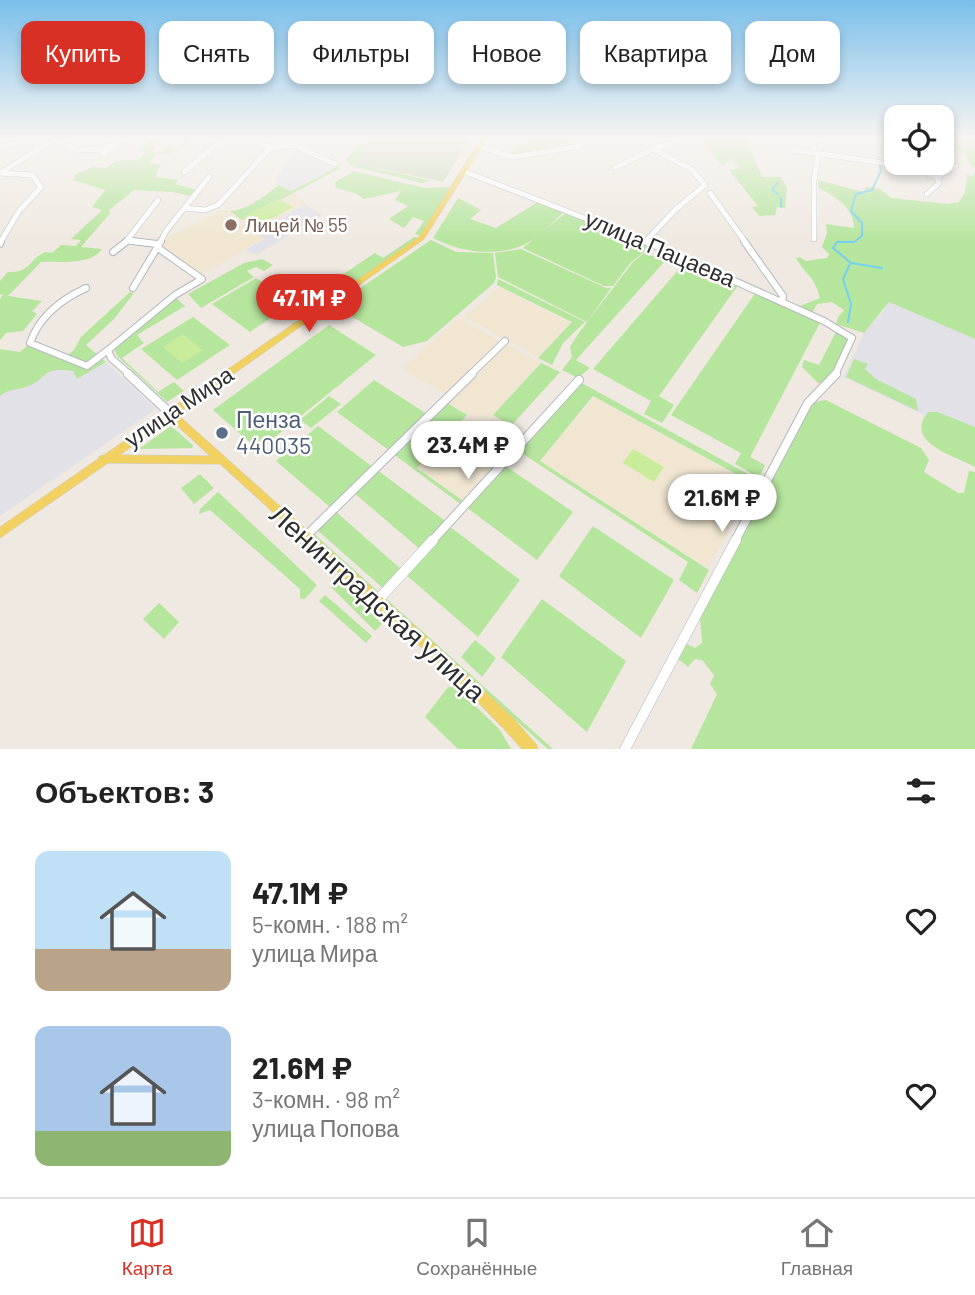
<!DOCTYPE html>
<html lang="ru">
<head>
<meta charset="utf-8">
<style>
	:root { --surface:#fff; --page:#f6f6f6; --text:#222; --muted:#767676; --line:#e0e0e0; --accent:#d93025 }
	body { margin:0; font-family:Barlow,sans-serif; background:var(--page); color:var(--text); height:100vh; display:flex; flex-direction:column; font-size:26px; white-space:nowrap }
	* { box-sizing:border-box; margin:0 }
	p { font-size:23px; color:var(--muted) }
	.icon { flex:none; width:38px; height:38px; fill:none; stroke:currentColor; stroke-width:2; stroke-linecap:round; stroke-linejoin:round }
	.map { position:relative; height:749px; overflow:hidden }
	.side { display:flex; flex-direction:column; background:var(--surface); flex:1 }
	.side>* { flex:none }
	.banner { position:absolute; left:21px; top:21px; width:934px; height:63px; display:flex; gap:14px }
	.buttons { position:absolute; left:884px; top:105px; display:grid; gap:14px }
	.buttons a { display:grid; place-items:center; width:70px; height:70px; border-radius:14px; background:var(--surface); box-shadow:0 4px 10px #0003; font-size:35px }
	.price { position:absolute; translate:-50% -60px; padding:0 16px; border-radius:24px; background:#fff; color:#222; font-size:23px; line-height:46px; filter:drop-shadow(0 2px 4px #0008) }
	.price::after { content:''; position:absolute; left:50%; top:42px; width:21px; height:16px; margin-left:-10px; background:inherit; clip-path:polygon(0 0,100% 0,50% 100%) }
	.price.active { background:var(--accent); color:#fff }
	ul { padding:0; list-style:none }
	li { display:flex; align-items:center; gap:21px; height:175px; padding:0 35px }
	li span { display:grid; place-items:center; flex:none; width:196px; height:140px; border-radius:14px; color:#555 }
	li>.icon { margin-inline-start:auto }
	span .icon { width:84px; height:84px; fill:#fffc; stroke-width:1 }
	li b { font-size:30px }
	h2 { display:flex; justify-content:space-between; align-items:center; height:84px; padding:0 35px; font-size:30px }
	.chip { padding:0 24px; border-radius:14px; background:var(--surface); box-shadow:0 4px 10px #0003; font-size:24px; line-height:63px }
	.chip.active { background:var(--accent); color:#fff }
	.menu { display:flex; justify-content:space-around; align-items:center; height:98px; border-top:2px solid var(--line); background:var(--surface); font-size:19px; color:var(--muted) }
	.menu a { display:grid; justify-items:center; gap:4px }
	.menu .active { color:var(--accent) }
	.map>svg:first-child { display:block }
	.industrial { fill:#e3e1e8 }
	.education { fill:#f0e6d1 }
	.green { fill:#b6e59e }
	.cemetery { fill:#c8d9b8 }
	.pitch { fill:#c9ec9a }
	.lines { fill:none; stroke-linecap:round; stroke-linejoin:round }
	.stream { stroke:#75cff0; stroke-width:2 }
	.minor-far3-casing { stroke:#b4b7c1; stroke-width:6 }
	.minor-far2-casing { stroke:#b4b7c1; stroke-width:8 }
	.minor-far1-casing { stroke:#b4b7c1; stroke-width:10 }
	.minor-casing { stroke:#b4b7c1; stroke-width:11 }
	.major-casing { stroke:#c9c9c9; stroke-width:1 }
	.minor-far3 { stroke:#fff; stroke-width:5 }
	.minor-far2 { stroke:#fff; stroke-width:6 }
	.minor-far1 { stroke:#fff; stroke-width:8 }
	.minor { stroke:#fff; stroke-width:10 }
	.major { fill:#f2d163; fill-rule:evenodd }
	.education-dot { fill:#8d6e63; stroke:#fff; stroke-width:2.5 }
	.service-dot { fill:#5c6f8a; stroke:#fff; stroke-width:2.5 }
	.labels { text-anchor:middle; stroke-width:5; stroke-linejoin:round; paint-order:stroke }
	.far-education-label { font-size:19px; fill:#785e54; stroke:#fff; text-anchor:start }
	.street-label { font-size:23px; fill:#2e2e2e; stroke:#fff }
	.service-label { font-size:23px; fill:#4e5e75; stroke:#fff; text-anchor:start }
	.near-street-label { font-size:28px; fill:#2e2e2e; stroke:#fff }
</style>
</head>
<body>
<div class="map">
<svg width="975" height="749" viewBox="0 0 975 749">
	<rect width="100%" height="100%" fill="#efe9e1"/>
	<path class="industrial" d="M 292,146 L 294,146 L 337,167 L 291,191 L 276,182 L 275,179 L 292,157 L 280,150 Z
		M 305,204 L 322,215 L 256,255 L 246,250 L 264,239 L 256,233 Z
		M 889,302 L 975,339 L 975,439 L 843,377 L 867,327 L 881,315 Z
		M 106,362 L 156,409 L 0,516 L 0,396 L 16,387 L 25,387 L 56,369 L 73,371 L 77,379 Z"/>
	<path class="education" d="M 279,185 L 304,199 L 305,204 L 256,233 L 265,238 L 201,275 L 160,247 L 161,241 L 174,234 L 219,211 L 243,209 L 258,202 Z
		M 499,287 L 570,323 L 538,357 L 464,317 Z
		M 459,318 L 501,342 L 446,395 L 402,368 Z
		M 506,344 L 540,363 L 492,415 L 484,419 L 473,418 L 447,401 Z
		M 594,397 L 754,485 L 708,568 L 541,461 Z
		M 494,417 L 524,436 L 465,501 L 418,468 L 466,418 L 485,421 Z"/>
	<path class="green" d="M 167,137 L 154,145 L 157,148 L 152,152 L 160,153 L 168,146 L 177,148 L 184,140 L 177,137 L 194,137 C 184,146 171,155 157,155 L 149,163 L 161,164 L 155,177 L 178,180 L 175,184 L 196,190 L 190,196 L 173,192 L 134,190 L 108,211 L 111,212 L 81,247 L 102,249 C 90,266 60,261 41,262 L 8,296 L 42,301 L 32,311 L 37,314 L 23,331 L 6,333 L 0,340 L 0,299 L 3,295 L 0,294 L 0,281 L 8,272 C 31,273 28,260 45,252 L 52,253 L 61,245 L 76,246 L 81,240 L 71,239 L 102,210 L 92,207 L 105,190 L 73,180 L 76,174 L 92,167 L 105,168 L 116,161 L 139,160 L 146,152 L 138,151 L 152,138 Z
		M 364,137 L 373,137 L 354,163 L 431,181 L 422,183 L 351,166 L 346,160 Z
		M 530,137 L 574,137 L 578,146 L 512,156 L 508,154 Z
		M 698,137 L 746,137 L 762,177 L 781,177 L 787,188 L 785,208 L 777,207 L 775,215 L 759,216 L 752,207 L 758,206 L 729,170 L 739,168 L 732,159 L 724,164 L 720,163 Z
		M 942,137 L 975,137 L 975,168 L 970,165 L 965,153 L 942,143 Z
		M 337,167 L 341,168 L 242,220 L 230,211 C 251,208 262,197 279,185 L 291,191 Z
		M 354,171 L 425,188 L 450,187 L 422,237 L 415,234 L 424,221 L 413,217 L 404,228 L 389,219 L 408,206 L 395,200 L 401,191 L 364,199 L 355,193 L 336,188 L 335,182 Z
		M 975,173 L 975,339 L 889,302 L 864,333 L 836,324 L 838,317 L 844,310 L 832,302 L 817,304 L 812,313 L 800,306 L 820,298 C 814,275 807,277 796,258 L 799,257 L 806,261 L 827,258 L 829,254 L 822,247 L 827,233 L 826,224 L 854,228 C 854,208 836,197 819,188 L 818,180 L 863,192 L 867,187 L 880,189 L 891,198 L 949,204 L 959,202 L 965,192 L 967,175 L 973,176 Z
		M 458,198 L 481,210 L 470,219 L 496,228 L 541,200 L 566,210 C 552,222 536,242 518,247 C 489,257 459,251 433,238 Z
		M 568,211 L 652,246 L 631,262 L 613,286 L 604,286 L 523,248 Z
		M 414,237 L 418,238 L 329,299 L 318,291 L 375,253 L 383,258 Z
		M 431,240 L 456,252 L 493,253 L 496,278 L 494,283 L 427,341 L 403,347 L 334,306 Z
		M 521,249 L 606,288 L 611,288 L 587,322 L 498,277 L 495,253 Z
		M 667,252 L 739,284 L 659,396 L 674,405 L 662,423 L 644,414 L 651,401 L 593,369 L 680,268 L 663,256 L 662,253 Z
		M 644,253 L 666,260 L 576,360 L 590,368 L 578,378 L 562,370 L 572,357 L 570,347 L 578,334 L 633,262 Z
		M 262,259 L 273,265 L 264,271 L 256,267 L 247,271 L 254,277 L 201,308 L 188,294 L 244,263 Z
		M 256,278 L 294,302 L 250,332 L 212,304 Z
		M 498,279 L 585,322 L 563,343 L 552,365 L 538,358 L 572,322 L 497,285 Z
		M 130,292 L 134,293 L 114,319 L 86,345 L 106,362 L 77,379 L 73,371 C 41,366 48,379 26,387 C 16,390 9,389 0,396 L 0,349 L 20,352 L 27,346 L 53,356 L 66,356 L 74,350 L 81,337 Z
		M 756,292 L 821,321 L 750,457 L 765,465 L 759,478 L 735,464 L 741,453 L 671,415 Z
		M 175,297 L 185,306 L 137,335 L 144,343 L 122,358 L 158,392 L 174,382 L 184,391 L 167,402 L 117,356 L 114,349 Z
		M 193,317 L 230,345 L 177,380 L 141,349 Z
		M 329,325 L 376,355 L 259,450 L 213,410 Z
		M 837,330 L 850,338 L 834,375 L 827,382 L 818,383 L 802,367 L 804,360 L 819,365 Z
		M 854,359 L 868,364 L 865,369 L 876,379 L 916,399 L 918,411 L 846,377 Z
		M 541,363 L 560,372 L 511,426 L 493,415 Z
		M 374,380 L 427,414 L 390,451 L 337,412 Z
		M 578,381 L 759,480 L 756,485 L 593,396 L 540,461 L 709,570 L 697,593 L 679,580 L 688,562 L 517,450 Z
		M 329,396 L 341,404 L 311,428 L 300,420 Z
		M 826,400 L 921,448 L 929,460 L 924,472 L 958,493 L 964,493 L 969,471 L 975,472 L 975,749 L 691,749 L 717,694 L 710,684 L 714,675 L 702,660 L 695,659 L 688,667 L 677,658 L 687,644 L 695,648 L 702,643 L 700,618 L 809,411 L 815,402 Z
		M 444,401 L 467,415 L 417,468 L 466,503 L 463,506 L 392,453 Z
		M 928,412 L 937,412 L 975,427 L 975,467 C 955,456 903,443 928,412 Z
		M 171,426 L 193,445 L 192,448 L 139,449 Z
		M 318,426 L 374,468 L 331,508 L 276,461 Z
		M 504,465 L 573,512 L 537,560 L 466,507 Z
		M 376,469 L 448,523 L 422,551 L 353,492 Z
		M 200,474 L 214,488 L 194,504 L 181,488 Z
		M 218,492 L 317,585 L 305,599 L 300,598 L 300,589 L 210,510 L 199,514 L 200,509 Z
		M 334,510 L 403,571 L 385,590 L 316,529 Z
		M 449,526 L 520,580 L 478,637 L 405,574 Z
		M 593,526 L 674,580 L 641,638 L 559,576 Z
		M 312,532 L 553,749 L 548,749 L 309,535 Z
		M 338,581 L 382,624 L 375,631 L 331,587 Z
		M 325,595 L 372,636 L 366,643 L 319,601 Z
		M 542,599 L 626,661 L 587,732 L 501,657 Z
		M 159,603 L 179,622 L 164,639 L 143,619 Z
		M 475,640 L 496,658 L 482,677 L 461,657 Z
		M 448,687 L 456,687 L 500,730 L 511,749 L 458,749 L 425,717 Z"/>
	<path class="cemetery" d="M 373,137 L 471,137 L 443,182 L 354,163 Z"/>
	<path class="pitch" d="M 278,199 L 293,207 L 256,227 L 242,217 Z
		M 183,334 L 203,350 L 182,363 L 163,347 Z
		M 633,449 L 664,467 L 654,482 L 623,463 Z"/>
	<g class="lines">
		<path class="stream" d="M 880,165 L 881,171 L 872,190 L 856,194 L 851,211 L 862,223 L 862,236 L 854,242 L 837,242 L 833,248 L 851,263 L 882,268
			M 777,183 L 772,190 L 778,194
			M 781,198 L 781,207
			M 848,322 L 851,304 L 843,279 L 850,264"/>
		<defs>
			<path id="minor-far3" d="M 251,137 L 270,148 L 294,145 L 335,164
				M 813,137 L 814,152 L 818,157 L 814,180 L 814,239
				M 55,139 L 76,150 L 107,149
				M 478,146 L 513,157 L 581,146 L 576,137
				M 0,147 L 31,137
				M 793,150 L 905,166 L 937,177
				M 103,154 L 123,137
				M 615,168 L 653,149 L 690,137
				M 463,171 L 649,243
				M 2,172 L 58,137
				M 184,172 L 226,137
				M 0,173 L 32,175 L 41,187 L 19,211 L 0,243
				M 937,177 L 956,166
				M 710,193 L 746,243
				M 927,194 L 939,183 L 937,177
				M 185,208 L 205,210 L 218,205 L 270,148
				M 128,241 L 149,243
				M 645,242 L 675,210 L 705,185 L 691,169 L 653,149
				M 125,243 L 158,200
				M 160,243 L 166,231 L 209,177"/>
			<path id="minor-far2" d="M 132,241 L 157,244
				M 645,241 L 824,321 L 852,338 L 835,375
				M 744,241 L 783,296 L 782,302
				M 0,244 L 1,241
				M 113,252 L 127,241
				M 86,288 C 62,299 39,317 30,343 L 87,366 L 108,350
				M 133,288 L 161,241
				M 130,375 L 111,358 L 108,350 L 175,295 L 202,279 L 158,248
				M 470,375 L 505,341"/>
			<path id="minor-far1" d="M 128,374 L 171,414
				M 306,536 L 472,374
				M 432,541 L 579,380
				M 735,541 L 808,403 L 836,374"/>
			<path id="minor" d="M 378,600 L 433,540
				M 625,749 L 736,540"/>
			<path id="major" d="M 482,137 L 488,137 L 424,239 L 177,414 L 452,660 L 513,718 L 536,744 L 538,749 L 522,749 L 503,728 L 444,668 L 220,464 L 108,463 L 0,538 L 0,527 L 98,459 L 100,456 L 104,455 L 419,237 ZM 170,419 L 210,456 L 120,455 Z"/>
		</defs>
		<use href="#minor-far3" class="minor-far3-casing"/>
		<use href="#minor-far2" class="minor-far2-casing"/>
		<use href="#minor-far1" class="minor-far1-casing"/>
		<use href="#minor" class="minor-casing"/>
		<use href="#major" class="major-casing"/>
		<use href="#minor-far3" class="minor-far3"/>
		<use href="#minor-far2" class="minor-far2"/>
		<use href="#minor-far1" class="minor-far1"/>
		<use href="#minor" class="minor"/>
		<use href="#major" class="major"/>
	</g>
	<linearGradient id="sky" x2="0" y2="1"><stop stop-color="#7abfeb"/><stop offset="0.57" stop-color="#f8f5f2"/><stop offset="1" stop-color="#f8f5f2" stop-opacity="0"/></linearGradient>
	<rect width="975" height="242" fill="url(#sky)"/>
	<circle class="education-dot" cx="231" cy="225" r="7"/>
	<circle class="service-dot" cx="222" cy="433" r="7"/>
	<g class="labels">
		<g class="far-education-label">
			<text x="245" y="232">Лицей № 55</text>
		</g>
		<g class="street-label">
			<text transform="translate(660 249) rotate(23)" y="8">улица Пацаева</text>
			<text transform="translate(179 407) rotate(-34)" y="8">улица Мира</text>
		</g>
		<g class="service-label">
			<text x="236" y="428">Пенза<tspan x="236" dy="26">440035</tspan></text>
		</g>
		<g class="near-street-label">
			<text transform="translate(378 603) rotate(42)" y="10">Ленинградская улица</text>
		</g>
	</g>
</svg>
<div class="buttons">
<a><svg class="icon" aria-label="locate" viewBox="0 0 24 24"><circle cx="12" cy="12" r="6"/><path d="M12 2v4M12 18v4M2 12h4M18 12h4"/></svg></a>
</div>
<b class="price active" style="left:309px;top:334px">47.1M ₽</b>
<b class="price" style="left:468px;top:481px">23.4M ₽</b>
<b class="price" style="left:722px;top:534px">21.6M ₽</b>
<div class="banner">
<a class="chip active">Купить</a>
<a class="chip">Снять</a>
<a class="chip">Фильтры</a>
<a class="chip">Новое</a>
<a class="chip">Квартира</a>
<a class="chip">Дом</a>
</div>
</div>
<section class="side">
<h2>Объектов: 3<svg class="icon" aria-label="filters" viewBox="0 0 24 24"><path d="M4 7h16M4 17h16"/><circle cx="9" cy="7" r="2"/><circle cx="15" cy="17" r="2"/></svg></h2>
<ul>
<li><span style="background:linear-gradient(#bfe0f5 70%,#b9a48a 0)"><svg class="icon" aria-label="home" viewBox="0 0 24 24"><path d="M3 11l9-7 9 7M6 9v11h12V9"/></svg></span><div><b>47.1M ₽</b><p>5-комн. · 188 m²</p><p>улица Мира</p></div><svg class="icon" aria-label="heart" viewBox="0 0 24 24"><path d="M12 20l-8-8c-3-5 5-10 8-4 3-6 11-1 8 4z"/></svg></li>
<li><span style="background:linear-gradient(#a9c7e8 75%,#8fb573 0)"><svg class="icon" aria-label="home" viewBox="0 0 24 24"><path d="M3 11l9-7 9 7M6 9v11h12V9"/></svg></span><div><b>21.6M ₽</b><p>3-комн. · 98 m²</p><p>улица Попова</p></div><svg class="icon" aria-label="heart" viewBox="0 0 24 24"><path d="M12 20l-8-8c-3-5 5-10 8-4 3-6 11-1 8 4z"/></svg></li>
</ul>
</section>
<nav class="menu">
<a class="active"><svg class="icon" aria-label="map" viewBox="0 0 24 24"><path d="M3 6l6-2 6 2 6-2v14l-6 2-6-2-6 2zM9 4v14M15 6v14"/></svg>Карта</a>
<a><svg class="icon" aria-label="saved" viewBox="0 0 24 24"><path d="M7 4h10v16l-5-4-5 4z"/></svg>Сохранённые</a>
<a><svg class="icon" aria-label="home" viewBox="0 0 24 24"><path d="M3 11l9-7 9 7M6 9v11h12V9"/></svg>Главная</a>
</nav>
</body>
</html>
